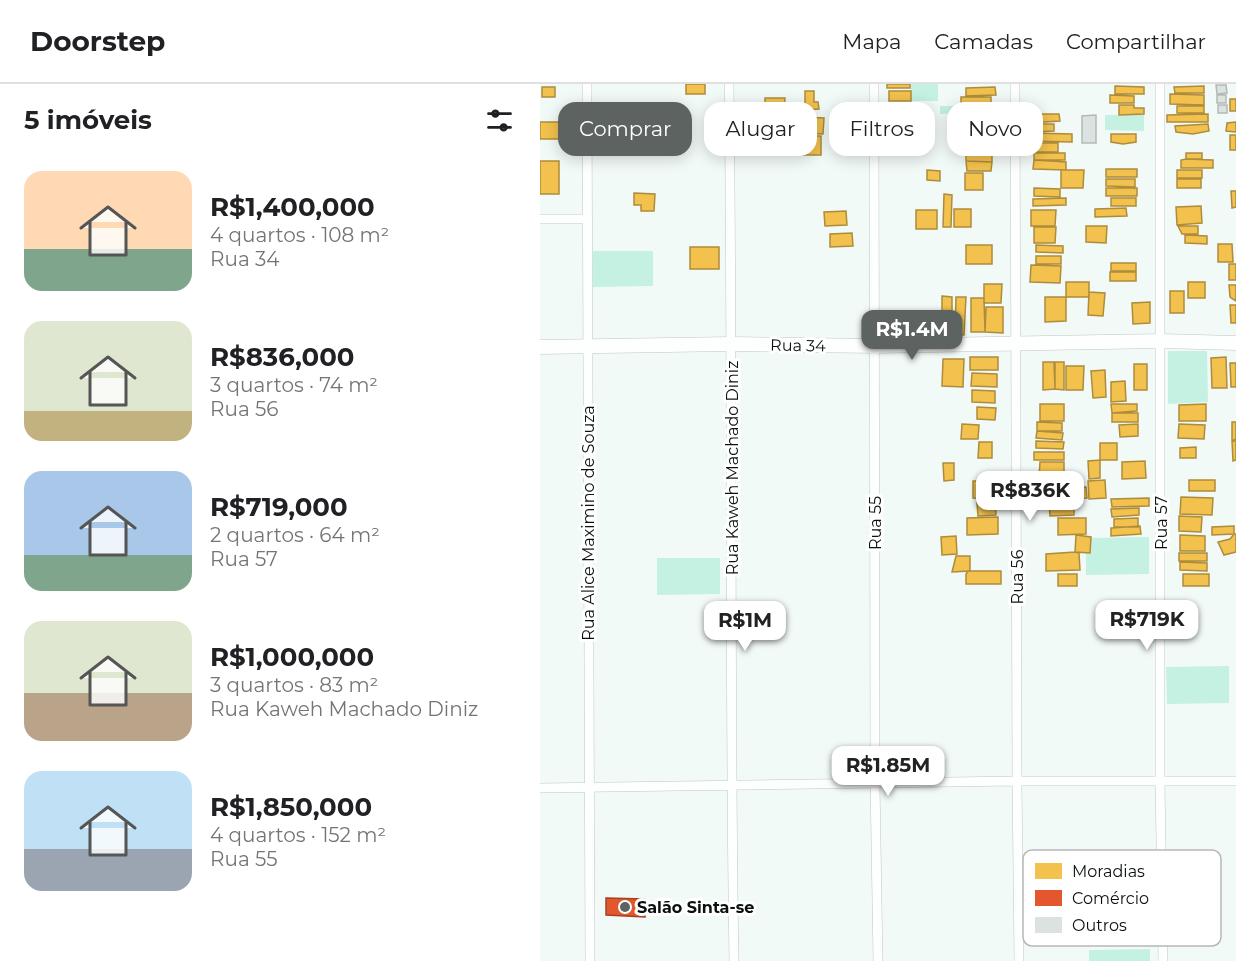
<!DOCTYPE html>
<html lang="pt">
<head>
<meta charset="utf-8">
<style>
	:root { --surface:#fff; --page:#f2f2f2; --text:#202124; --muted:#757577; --line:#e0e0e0; --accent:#5c6360 }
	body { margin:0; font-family:Montserrat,sans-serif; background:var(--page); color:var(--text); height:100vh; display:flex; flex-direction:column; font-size:22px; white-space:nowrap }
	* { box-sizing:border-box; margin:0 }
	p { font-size:20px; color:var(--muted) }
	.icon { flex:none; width:33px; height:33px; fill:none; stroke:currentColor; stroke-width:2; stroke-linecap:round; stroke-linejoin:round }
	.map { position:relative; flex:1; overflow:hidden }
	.panel { display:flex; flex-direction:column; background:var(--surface); width:540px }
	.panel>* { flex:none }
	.guide { position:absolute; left:18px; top:18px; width:570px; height:54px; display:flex; gap:12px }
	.price { position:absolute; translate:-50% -51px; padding:0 14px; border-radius:12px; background:#fff; color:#222; font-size:20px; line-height:39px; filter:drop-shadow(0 2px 3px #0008) }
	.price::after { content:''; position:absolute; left:50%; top:36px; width:18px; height:14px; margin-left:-9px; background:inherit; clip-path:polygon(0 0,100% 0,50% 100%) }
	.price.active { background:var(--accent); color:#fff }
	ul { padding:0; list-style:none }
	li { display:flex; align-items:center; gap:18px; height:150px; padding:0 24px }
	li span { display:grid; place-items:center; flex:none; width:168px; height:120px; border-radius:18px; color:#555 }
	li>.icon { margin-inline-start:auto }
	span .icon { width:72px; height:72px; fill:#fffc; stroke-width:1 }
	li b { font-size:26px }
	h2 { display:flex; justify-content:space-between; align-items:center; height:72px; padding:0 24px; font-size:26px }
	.pill { padding:0 21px; border-radius:18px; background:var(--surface); box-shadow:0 3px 15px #0003; font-size:21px; line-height:54px }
	.pill.active { background:var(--accent); color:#fff }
	header { display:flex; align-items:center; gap:36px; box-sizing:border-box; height:84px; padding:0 30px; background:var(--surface); border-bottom:2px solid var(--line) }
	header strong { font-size:28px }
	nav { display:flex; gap:33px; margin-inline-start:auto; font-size:21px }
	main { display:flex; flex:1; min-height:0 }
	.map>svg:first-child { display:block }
	.green { fill:#c4f1e2 }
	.homes { fill:#f2c14e; stroke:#ad8c3b; stroke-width:1.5 }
	.shops { fill:#e4572e; stroke:#a34225; stroke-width:1.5 }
	.building { fill:#dbe2df; stroke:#b3b9b7; stroke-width:1.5 }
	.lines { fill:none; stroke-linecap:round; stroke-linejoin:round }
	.street-casing { stroke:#c0c7c4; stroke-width:10 }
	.secondary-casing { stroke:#c0c7c4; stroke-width:15 }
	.street { stroke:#fdfefe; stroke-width:9 }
	.secondary { stroke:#fdfefe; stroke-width:14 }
	.poi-dot { fill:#5c6360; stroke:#fff; stroke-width:2 }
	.labels { text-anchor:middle; stroke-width:6; stroke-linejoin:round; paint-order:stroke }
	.street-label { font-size:16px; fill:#0b110f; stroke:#fff }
	.poi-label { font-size:16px; font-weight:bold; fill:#0b110f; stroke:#fff; text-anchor:start }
	.key { fill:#fff; stroke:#b6b8b7; stroke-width:1.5 }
	.key-label { font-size:16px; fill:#0b110f }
</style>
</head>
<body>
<header>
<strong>Doorstep</strong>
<nav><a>Mapa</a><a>Camadas</a><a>Compartilhar</a></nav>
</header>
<main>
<section class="panel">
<h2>5 imóveis<svg class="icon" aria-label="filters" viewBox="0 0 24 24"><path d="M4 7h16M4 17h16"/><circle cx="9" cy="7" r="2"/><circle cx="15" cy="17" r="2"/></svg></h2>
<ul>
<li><span style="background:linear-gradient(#ffd9b3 65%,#7fa58c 0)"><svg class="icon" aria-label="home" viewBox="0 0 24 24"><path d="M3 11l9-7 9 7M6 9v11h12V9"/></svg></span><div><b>R$1,400,000</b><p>4 quartos · 108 m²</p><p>Rua 34</p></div></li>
<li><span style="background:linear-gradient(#dfe7d0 75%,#c2b280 0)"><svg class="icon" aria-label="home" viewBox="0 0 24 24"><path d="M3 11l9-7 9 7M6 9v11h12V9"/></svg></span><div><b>R$836,000</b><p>3 quartos · 74 m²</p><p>Rua 56</p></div></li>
<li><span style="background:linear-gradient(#a9c7e8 70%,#7fa58c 0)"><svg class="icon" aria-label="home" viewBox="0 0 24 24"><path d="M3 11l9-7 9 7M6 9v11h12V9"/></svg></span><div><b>R$719,000</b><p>2 quartos · 64 m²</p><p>Rua 57</p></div></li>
<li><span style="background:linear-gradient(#dfe7d0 60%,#b9a48a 0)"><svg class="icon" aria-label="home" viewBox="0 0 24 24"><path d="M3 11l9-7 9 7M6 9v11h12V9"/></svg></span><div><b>R$1,000,000</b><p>3 quartos · 83 m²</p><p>Rua Kaweh Machado Diniz</p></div></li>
<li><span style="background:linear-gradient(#bfe0f5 65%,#9aa5b1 0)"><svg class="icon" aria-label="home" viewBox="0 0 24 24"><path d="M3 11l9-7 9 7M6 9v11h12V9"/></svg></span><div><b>R$1,850,000</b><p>4 quartos · 152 m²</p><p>Rua 55</p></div></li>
</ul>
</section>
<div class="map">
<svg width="696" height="877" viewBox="0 0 696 877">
	<rect width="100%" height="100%" fill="#f2faf7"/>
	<path class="green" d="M 371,0 L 398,0 L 398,17 L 371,17 Z
		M 400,22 L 425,22 L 425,29 L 400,30 Z
		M 565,31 L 604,31 L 604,47 L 565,46 Z
		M 53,167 L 113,167 L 113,202 L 53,203 Z
		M 628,267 L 667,267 L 668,318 L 628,320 Z
		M 609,453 L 609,490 L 546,491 L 546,454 Z
		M 117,474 L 180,474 L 180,510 L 117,511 Z
		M 689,582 L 689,619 L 627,620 L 626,583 Z
		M 610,865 L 610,877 L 549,877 L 549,866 Z"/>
	<path class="homes" d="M 146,0 L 165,0 L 165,10 L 146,10 Z
		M 347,0 L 370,0 L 370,4 L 347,4 Z
		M 575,2 L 604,3 L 604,10 L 575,10 Z
		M 664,2 L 664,9 L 635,9 L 634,3 Z
		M 2,3 L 15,3 L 15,13 L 2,13 Z
		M 455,3 L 456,11 L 426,12 L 426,4 Z
		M 265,7 L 274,7 L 274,18 L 278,18 L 279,25 L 265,26 Z
		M 349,7 L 371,7 L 371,17 L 349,17 Z
		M 630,10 L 664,11 L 664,21 L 630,20 Z
		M 570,11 L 594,12 L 594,19 L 570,19 Z
		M 421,13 L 451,13 L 451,21 L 421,21 Z
		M 225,14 L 245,14 L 244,31 L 225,31 Z
		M 690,15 L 696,15 L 696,27 L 690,27 Z
		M 350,19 L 377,20 L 377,30 L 350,30 Z
		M 579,21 L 594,21 L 594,24 L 604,24 L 604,30 L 579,31 Z
		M 451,22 L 451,29 L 426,30 L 426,23 Z
		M 637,22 L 664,22 L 664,29 L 637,29 Z
		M 489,30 L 519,30 L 520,37 L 489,39 Z
		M 668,30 L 668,38 L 627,38 L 627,31 Z
		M 244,31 L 259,31 L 259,51 L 250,51 L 251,38 L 244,38 Z
		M 439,31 L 451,31 L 451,39 L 427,40 L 426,33 Z
		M 197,32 L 213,32 L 213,51 L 197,51 Z
		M 262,33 L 284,34 L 283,50 L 261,49 Z
		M 0,38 L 19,38 L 20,55 L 0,55 Z
		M 121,38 L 143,38 L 143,52 L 121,52 Z
		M 696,38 L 696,48 L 686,47 L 687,39 Z
		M 491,40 L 514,40 L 514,47 L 491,48 Z
		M 668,40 L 669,47 L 653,50 L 636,48 L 635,42 Z
		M 421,41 L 451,41 L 451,49 L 421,49 Z
		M 375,49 L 375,60 L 342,61 L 341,50 Z
		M 492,49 L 532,50 L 532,58 L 491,57 Z
		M 571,50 L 596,50 L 596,58 L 583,60 L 571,58 Z
		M 427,51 L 450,51 L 450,58 L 427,59 Z
		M 690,51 L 696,51 L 696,66 L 690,66 Z
		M 204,52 L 230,52 L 230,70 L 204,70 Z
		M 260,52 L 281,52 L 281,71 L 260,71 Z
		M 491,59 L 518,59 L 518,68 L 491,68 Z
		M 422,60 L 451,60 L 451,68 L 422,69 Z
		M 452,69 L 452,78 L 426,77 L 426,70 Z
		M 494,69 L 525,69 L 525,76 L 494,76 Z
		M 646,69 L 662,69 L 662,75 L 646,75 Z
		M 646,75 L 673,76 L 673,84 L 641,84 L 641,76 Z
		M 494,76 L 526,78 L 526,86 L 493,85 Z
		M 0,77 L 19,77 L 19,110 L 0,110 Z
		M 426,77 L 452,78 L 451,87 L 427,87 Z
		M 566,85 L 597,85 L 597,93 L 566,93 Z
		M 387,86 L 400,87 L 400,97 L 387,96 Z
		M 521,86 L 544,86 L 543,104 L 521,104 Z
		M 637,86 L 662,86 L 662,94 L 637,94 Z
		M 425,89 L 443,89 L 443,106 L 425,106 Z
		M 566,95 L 595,95 L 595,103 L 566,102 Z
		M 637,95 L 661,95 L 661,104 L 637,104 Z
		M 494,104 L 520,105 L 520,113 L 494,112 Z
		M 566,104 L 597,104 L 597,112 L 566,112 Z
		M 691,107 L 696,107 L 696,123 L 692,124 Z
		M 94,109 L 115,110 L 114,127 L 101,127 L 101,121 L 94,121 Z
		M 404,110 L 412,111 L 411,143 L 403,143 Z
		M 526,114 L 526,121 L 493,122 L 493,115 Z
		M 571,114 L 596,114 L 596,122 L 571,122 Z
		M 661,122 L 662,139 L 637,141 L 636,123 Z
		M 586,124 L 587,132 L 555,133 L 555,125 Z
		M 414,125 L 431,125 L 431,143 L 414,143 Z
		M 376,126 L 397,126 L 397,145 L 376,145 Z
		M 491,126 L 516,126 L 515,142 L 491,142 Z
		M 306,127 L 307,141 L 285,142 L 284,128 Z
		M 546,142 L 567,142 L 566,159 L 546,158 Z
		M 638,142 L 658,142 L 658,150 L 642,150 Z
		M 494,143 L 516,143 L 515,159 L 494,159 Z
		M 312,149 L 313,162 L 290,163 L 290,150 Z
		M 645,151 L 667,152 L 667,160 L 645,159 Z
		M 678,160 L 692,160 L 693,178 L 678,178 Z
		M 426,161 L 452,161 L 452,180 L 426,180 Z
		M 496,161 L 523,162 L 523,169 L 496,168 Z
		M 150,163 L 179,163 L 179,185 L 150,185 Z
		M 496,172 L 521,172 L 521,180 L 496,180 Z
		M 571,179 L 596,179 L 596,187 L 571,187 Z
		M 689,180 L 696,180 L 696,196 L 689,196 Z
		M 491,181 L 521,182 L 520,199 L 490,198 Z
		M 570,188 L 596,188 L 596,197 L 570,197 Z
		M 526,198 L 549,198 L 549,213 L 526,213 Z
		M 648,198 L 665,198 L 665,214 L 648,214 Z
		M 444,200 L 462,200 L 461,219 L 444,219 Z
		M 689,201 L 696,201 L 696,217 L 690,213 Z
		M 630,207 L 644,207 L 644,229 L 630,229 Z
		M 549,208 L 565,209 L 563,232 L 548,231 Z
		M 402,212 L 412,213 L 412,239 L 402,238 Z
		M 416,213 L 426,213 L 424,251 L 415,251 Z
		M 505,213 L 526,213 L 526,237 L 505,238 Z
		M 431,214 L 444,214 L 445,248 L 431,248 Z
		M 610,218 L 610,239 L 593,240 L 592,219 Z
		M 690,221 L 696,221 L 696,239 L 691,239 Z
		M 446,223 L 463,223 L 463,249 L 445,248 Z
		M 430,273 L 458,273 L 458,286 L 430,286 Z
		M 686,273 L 687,304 L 672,304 L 671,274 Z
		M 403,275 L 424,275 L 423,303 L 402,302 Z
		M 503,278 L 514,278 L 515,305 L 503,306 Z
		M 515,278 L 524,278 L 524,306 L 515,305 Z
		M 690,279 L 696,279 L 696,303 L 691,303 Z
		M 594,280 L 607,280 L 607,306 L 594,306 Z
		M 526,282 L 544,282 L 543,306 L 526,306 Z
		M 565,286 L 566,313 L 553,314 L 551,287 Z
		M 432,289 L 457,290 L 457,303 L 431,302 Z
		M 585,297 L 586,317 L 571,318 L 571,298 Z
		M 432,306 L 455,307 L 455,319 L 432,318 Z
		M 500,320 L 524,320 L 524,337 L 500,337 Z
		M 571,320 L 597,320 L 597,327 L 572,329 Z
		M 666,320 L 666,337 L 639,337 L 639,321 Z
		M 437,323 L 456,324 L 455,336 L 437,335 Z
		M 572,329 L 598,329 L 598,338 L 572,338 Z
		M 497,338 L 522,339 L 522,347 L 497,347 Z
		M 692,338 L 696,338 L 696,355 L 692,357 Z
		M 422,340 L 439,341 L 438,355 L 421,355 Z
		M 598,340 L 598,352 L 580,353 L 579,341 Z
		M 639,340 L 665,341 L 664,355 L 638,354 Z
		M 497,347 L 523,349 L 522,356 L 496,354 Z
		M 496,357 L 524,358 L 523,365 L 496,364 Z
		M 692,357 L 696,357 L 696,376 L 693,377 Z
		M 439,358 L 452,358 L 452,374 L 438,374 Z
		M 560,359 L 577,359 L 577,376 L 560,376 Z
		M 656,363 L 656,374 L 640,374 L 640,364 Z
		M 494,368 L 524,368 L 524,376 L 494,376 Z
		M 560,376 L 560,394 L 549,395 L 548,377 Z
		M 605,377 L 606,394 L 582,395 L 582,378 Z
		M 500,378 L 524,378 L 524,394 L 499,393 Z
		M 403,379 L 414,379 L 414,396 L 404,397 Z
		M 565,396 L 566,414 L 549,415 L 548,397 Z
		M 649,396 L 675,396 L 675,407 L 649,407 Z
		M 433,397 L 455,397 L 454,408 L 465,408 L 465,415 L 433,414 Z
		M 521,397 L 521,413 L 495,413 L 495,398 Z
		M 546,403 L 547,414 L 523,415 L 523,404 Z
		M 641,413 L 673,414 L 672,431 L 640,430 Z
		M 609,414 L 609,422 L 572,423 L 571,415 Z
		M 523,415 L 534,415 L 534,431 L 510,432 L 509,416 Z
		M 455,418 L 456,431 L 438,432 L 437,419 Z
		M 599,424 L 599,431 L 572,433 L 571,425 Z
		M 639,432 L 662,433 L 661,448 L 639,447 Z
		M 458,433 L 458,450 L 427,451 L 427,434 Z
		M 518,434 L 546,434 L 546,450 L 518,451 Z
		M 598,434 L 598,443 L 574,443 L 574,435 Z
		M 600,442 L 601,450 L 571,452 L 571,444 Z
		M 694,442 L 694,450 L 672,451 L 672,443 Z
		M 694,450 L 696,450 L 696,468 L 684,471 L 678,458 L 690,455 Z
		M 536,451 L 551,453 L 550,469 L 535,468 Z
		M 640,451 L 665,452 L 665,467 L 640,467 Z
		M 416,452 L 417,470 L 402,471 L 401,453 Z
		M 535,468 L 539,469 L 540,486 L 506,487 L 506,470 Z
		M 639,469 L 667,469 L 667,477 L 639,477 Z
		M 416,472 L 430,472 L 430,487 L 412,488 Z
		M 640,478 L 667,479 L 667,487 L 640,486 Z
		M 428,487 L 461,487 L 461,500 L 426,500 L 426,490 Z
		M 518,490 L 537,490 L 537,502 L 518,502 Z
		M 643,490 L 669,490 L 669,502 L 643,502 Z"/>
	<path class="shops" d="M 66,814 L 105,815 L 105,833 L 66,831 Z"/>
	<path class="building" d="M 676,1 L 686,1 L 687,9 L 677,10 Z
		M 677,11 L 686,11 L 686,19 L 677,19 Z
		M 678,21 L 687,21 L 687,29 L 678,29 Z
		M 556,31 L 556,59 L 542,59 L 542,32 Z"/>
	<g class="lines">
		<defs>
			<path id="street" d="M 47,0 L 50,877
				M 189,0 C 193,292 189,585 194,877
				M 334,0 L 335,699 L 338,877
				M 475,0 L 477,697 L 479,877
				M 620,0 L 620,698 L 623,877
				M 0,135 L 48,135
				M 0,704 L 477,697 L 696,697"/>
			<path id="secondary" d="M 0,263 L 192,260 L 335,262 L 621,257 L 696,259"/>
		</defs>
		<use href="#street" class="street-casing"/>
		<use href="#secondary" class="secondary-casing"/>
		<use href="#street" class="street"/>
		<use href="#secondary" class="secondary"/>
	</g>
	<circle class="poi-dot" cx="85" cy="823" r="6"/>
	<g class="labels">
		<g class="street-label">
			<text transform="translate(258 261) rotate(1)" y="6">Rua 34</text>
			<text transform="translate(192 384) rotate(-90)" y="6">Rua Kaweh Machado Diniz</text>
			<text transform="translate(48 439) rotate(-90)" y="6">Rua Alice Maximino de Souza</text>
			<text transform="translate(335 439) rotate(-90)" y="6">Rua 55</text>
			<text transform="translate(621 439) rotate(-90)" y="6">Rua 57</text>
			<text transform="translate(477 493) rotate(-90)" y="6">Rua 56</text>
		</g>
		<g class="poi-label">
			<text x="97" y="829">Salão Sinta-se</text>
		</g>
	</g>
	<rect x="483" y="766" width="198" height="96" rx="9" class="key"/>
	<rect x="495" y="779" width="27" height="16" fill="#f2c14e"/>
	<rect x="495" y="806" width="27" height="16" fill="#e4572e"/>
	<rect x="495" y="833" width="27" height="16" fill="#dbe2df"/>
	<g class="key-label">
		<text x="532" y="793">Moradias</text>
		<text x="532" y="820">Comércio</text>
		<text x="532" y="847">Outros</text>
	</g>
</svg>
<b class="price active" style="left:372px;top:277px">R$1.4M</b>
<b class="price" style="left:490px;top:438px">R$836K</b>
<b class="price" style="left:607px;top:567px">R$719K</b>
<b class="price" style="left:205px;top:568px">R$1M</b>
<b class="price" style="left:348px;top:713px">R$1.85M</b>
<div class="guide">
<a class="pill active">Comprar</a>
<a class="pill">Alugar</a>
<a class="pill">Filtros</a>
<a class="pill">Novo</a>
</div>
</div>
</main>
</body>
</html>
